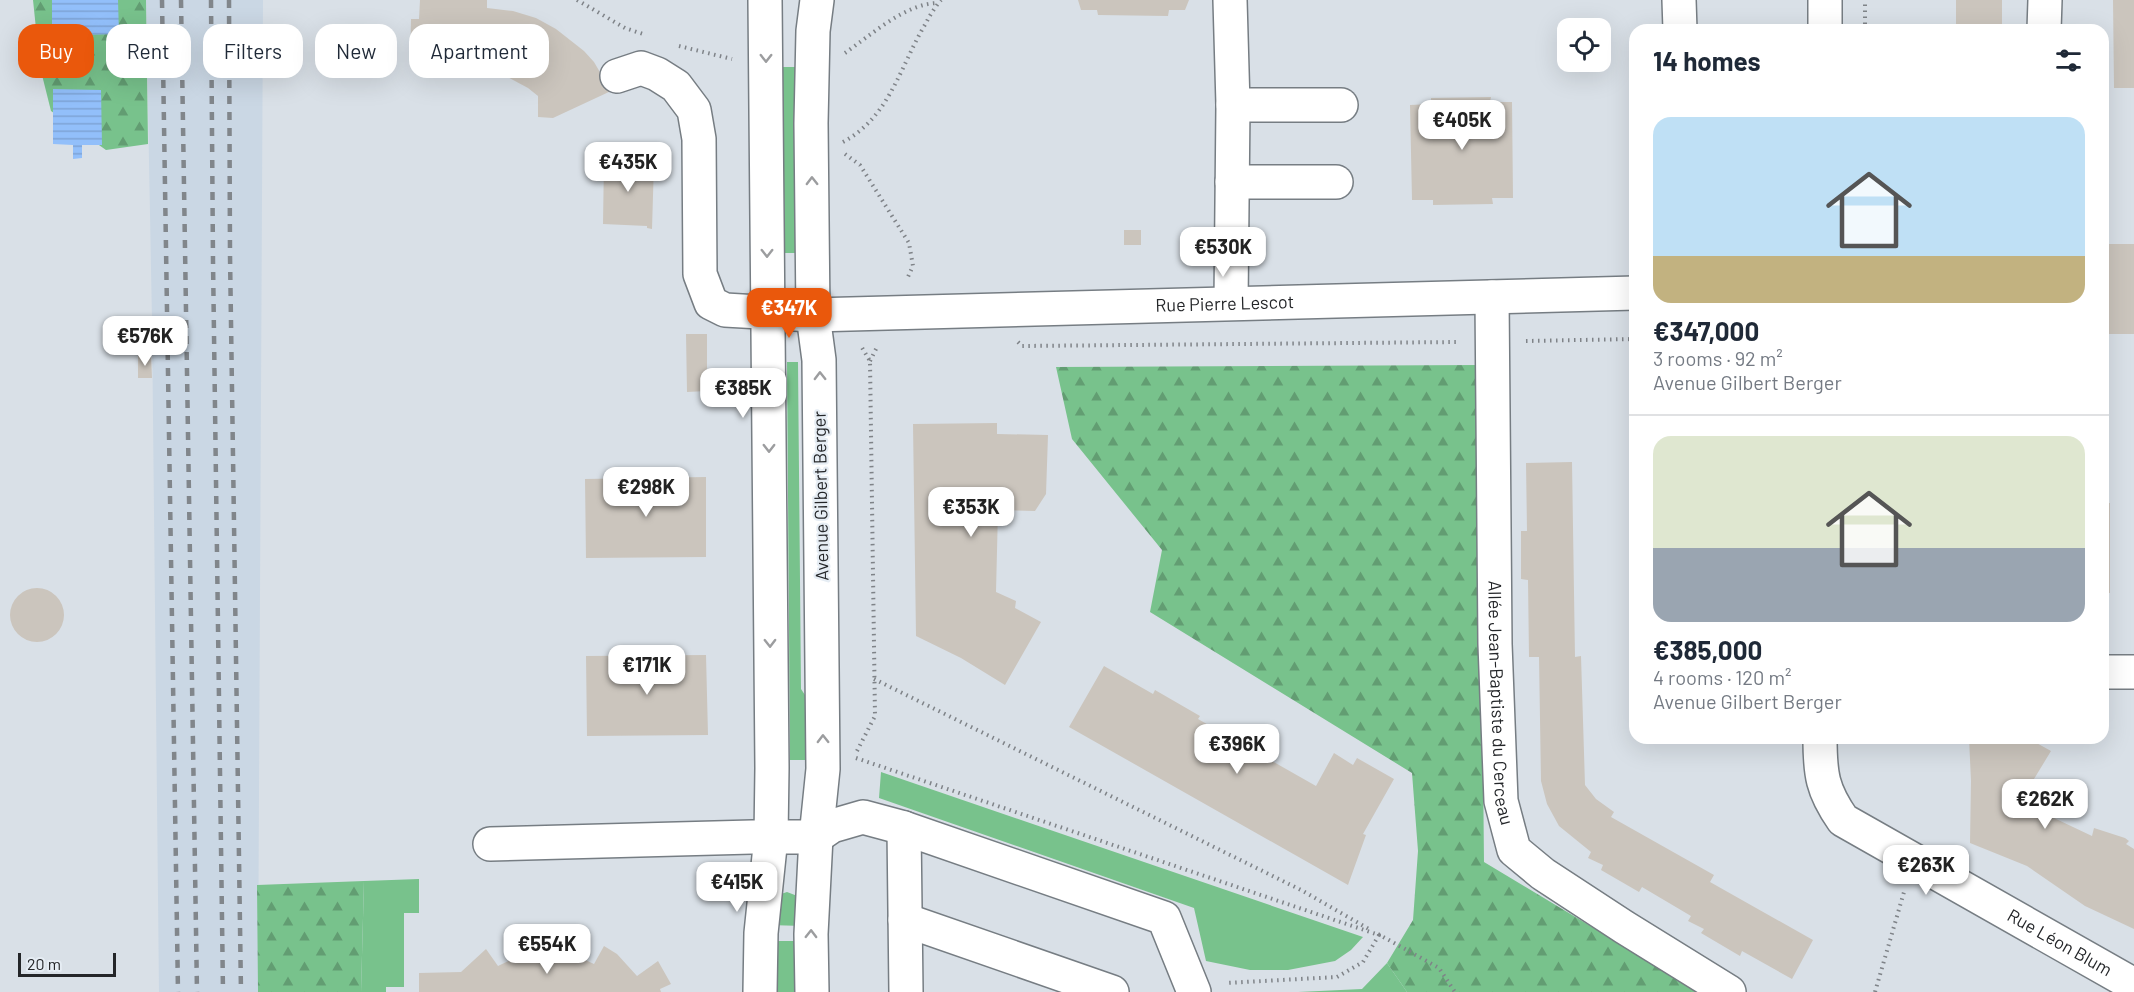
<!DOCTYPE html>
<html lang="en">
<head>
<meta charset="utf-8">
<style>
	:root { --surface:#fff; --page:#f2f2f3; --text:#1f2937; --muted:#747a83; --line:#e0e1e3; --accent:#ea580c }
	body { margin:0; font-family:Barlow,sans-serif; background:var(--page); color:var(--text); height:100vh; display:flex; flex-direction:column; font-size:22px; white-space:nowrap }
	* { box-sizing:border-box; margin:0 }
	p { font-size:20px; color:var(--muted) }
	.icon { flex:none; width:33px; height:33px; fill:none; stroke:currentColor; stroke-width:2; stroke-linecap:round; stroke-linejoin:round }
	.map { position:relative; flex:1; overflow:hidden }
	.panel { position:absolute; left:1629px; top:24px; width:480px; height:720px; display:flex; flex-direction:column; background:var(--surface); border-radius:18px; box-shadow:0 6px 24px #0002 }
	.panel>* { flex:none }
	.top-card { position:absolute; left:18px; top:24px; width:570px; height:54px; display:flex; gap:12px }
	.fabs { position:absolute; left:1557px; top:18px; display:grid; gap:12px }
	.fabs a { display:grid; place-items:center; width:54px; height:54px; border-radius:12px; background:var(--surface); box-shadow:0 6px 24px #0002; font-size:30px }
	.scale { position:absolute; left:18px; bottom:15px; width:98px; box-sizing:border-box; padding-left:6px; border:3px solid #242629; border-top:0; font-size:16px; line-height:21px; white-space:nowrap; color:#242629; -webkit-text-stroke:4px #e6edf4; paint-order:stroke }
	.price { position:absolute; translate:-50% -51px; padding:0 14px; border-radius:12px; background:#fff; color:#222; font-size:20px; line-height:39px; filter:drop-shadow(0 2px 3px #0008) }
	.price::after { content:''; position:absolute; left:50%; top:36px; width:18px; height:14px; margin-left:-9px; background:inherit; clip-path:polygon(0 0,100% 0,50% 100%) }
	.price.current { background:var(--accent); color:#fff }
	ul { padding:0; list-style:none }
	li { display:grid; align-content:center; gap:12px; height:318px; padding:0 24px }
	li+li { border-top:2px solid var(--line) }
	li span { display:grid; place-items:center; height:186px; border-radius:18px; color:#555 }
	li>.icon { margin-inline-start:auto }
	span .icon { width:108px; height:108px; fill:#fffc; stroke-width:1 }
	li b { font-size:26px }
	h2 { display:flex; justify-content:space-between; align-items:center; height:72px; padding:0 24px; font-size:26px }
	.chip { padding:0 21px; border-radius:18px; background:var(--surface); box-shadow:0 6px 24px #0002; font-size:21px; line-height:54px }
	.chip.current { background:var(--accent); color:#fff }
	.map>svg:first-child { display:block }
	.built { fill:#cad7e4 }
	.green { fill:#78c28c }
	.forest { fill:url(#forest-firs) }
	.water { fill:url(#water-rules) }
	.building { fill:#cbc5bd }
	.lines { fill:none; stroke-linecap:round; stroke-linejoin:round }
	.minor-casing { stroke:#767d83; stroke-width:36 }
	.path { stroke:#7f8388; stroke-width:4; stroke-dasharray:1.5 4.5; stroke-linecap:butt }
	.minor { stroke:#fff; stroke-width:33 }
	.rail { stroke:#81868b; stroke-width:4.5; stroke-dasharray:8 8; stroke-linecap:butt }
	.oneway { stroke:#9c9d9f }
	.labels { text-anchor:middle; stroke-width:4.5; stroke-linejoin:round; paint-order:stroke }
	.street-label { font-size:18px; fill:#242629; stroke:#e6edf4 }
</style>
</head>
<body>
<div class="map">
<svg width="2134" height="992" viewBox="0 0 2134 992">
	<defs>
		<pattern id="forest-firs" width="22" height="20" patternUnits="userSpaceOnUse" patternTransform="scale(1.5)"><rect width="22" height="20" fill="#78c28c"/><path d="M5 1l3.5 6h-7zM16 11l3.5 6h-7z" fill="#629d72"/></pattern>
		<pattern id="water-rules" width="6" height="5" patternUnits="userSpaceOnUse" patternTransform="scale(1.5)"><rect width="6" height="5" fill="#92bffa"/><path d="M0 2.5h6" fill="none" stroke="#7ea4d6"/></pattern>
	</defs>
	<rect width="100%" height="100%" fill="#d9e0e7"/>
	<path class="built" d="M 146,0 L 263,0 L 258,992 L 159,992 L 152,321 Z"/>
	<path class="green" d="M 782,67 L 796,67 L 798,253 L 785,253 Z
		M 787,362 L 798,362 L 801,689 L 813,707 L 813,760 L 790,760 Z
		M 881,772 L 1363,937 L 1351,950 L 1335,961 L 1288,970 L 1250,970 L 1206,961 L 1194,908 L 879,798 Z
		M 419,879 L 419,913 L 404,913 L 404,987 L 386,987 L 386,992 L 361,992 L 364,881 Z
		M 787,892 L 800,897 L 803,926 L 769,925 L 775,896 Z
		M 769,941 L 803,941 L 803,992 L 768,992 Z
		M 1387,963 L 1407,992 L 1298,992 L 1362,989 Z"/>
	<path class="forest" d="M 33,0 L 146,0 L 148,144 L 106,150 L 51,111 L 40,67 Z
		M 1479,365 L 1484,862 L 1700,992 L 1407,992 L 1387,963 L 1413,920 L 1418,851 L 1412,773 L 1150,612 L 1162,550 L 1072,439 L 1056,367 Z
		M 364,881 L 361,992 L 258,992 L 257,885 Z"/>
	<path class="water" d="M 52,0 L 118,0 L 119,34 L 52,36 Z
		M 53,89 L 101,90 L 102,145 L 82,145 L 82,158 L 73,159 L 73,145 L 53,144 Z"/>
	<path class="building" d="M 420,0 L 487,0 L 487,8 L 513,11 L 536,18 L 556,29 L 584,51 L 594,62 L 611,91 L 553,118 L 538,117 L 538,96 L 528,88 L 504,75 L 505,67 L 477,64 L 410,63 L 411,19 L 419,19 Z
		M 1078,0 L 1189,0 L 1185,10 L 1169,10 L 1168,16 L 1098,15 L 1097,10 L 1081,10 Z
		M 1956,0 L 2002,0 L 2002,30 L 1956,30 Z
		M 2113,0 L 2134,0 L 2134,88 L 2114,88 Z
		M 1491,97 L 1490,102 L 1512,102 L 1513,198 L 1492,198 L 1493,204 L 1433,205 L 1433,200 L 1412,200 L 1410,105 L 1431,104 L 1431,98 Z
		M 604,160 L 654,162 L 652,229 L 647,228 L 647,226 L 603,224 Z
		M 1124,230 L 1141,230 L 1141,245 L 1124,245 Z
		M 2103,244 L 2134,244 L 2134,334 L 2103,334 Z
		M 686,334 L 707,334 L 707,391 L 687,392 Z
		M 138,356 L 151,356 L 152,378 L 138,378 Z
		M 997,423 L 997,434 L 1048,435 L 1046,494 L 1035,511 L 998,510 L 996,592 L 1016,601 L 1015,608 L 1041,622 L 1005,685 L 961,658 L 916,636 L 913,424 Z
		M 1572,462 L 1575,657 L 1581,656 L 1585,785 L 1596,799 L 1614,812 L 1611,817 L 1714,875 L 1710,882 L 1813,940 L 1792,979 L 1742,951 L 1740,956 L 1701,933 L 1704,929 L 1688,921 L 1691,916 L 1642,887 L 1639,892 L 1601,870 L 1603,865 L 1588,858 L 1591,852 L 1559,826 L 1547,804 L 1541,781 L 1539,657 L 1529,657 L 1528,580 L 1521,579 L 1521,531 L 1527,531 L 1526,463 Z
		M 706,477 L 706,557 L 586,558 L 585,479 Z
		M 2103,503 L 2110,503 L 2110,593 L 2103,593 Z
		M10 615a27 27 0 1 1 54 0a27 27 0 1 1-54 0Z
		M 706,655 L 708,735 L 587,736 L 586,656 Z
		M 1104,666 L 1153,694 L 1155,690 L 1200,716 L 1198,719 L 1316,786 L 1334,753 L 1353,765 L 1357,758 L 1394,779 L 1363,834 L 1366,835 L 1348,885 L 1069,727 Z
		M 1969,738 L 2034,738 L 2033,741 L 2051,751 L 2031,784 L 2032,803 L 2054,818 L 2092,836 L 2094,828 L 2125,838 L 2129,841 L 2126,844 L 2134,849 L 2134,929 L 2085,906 L 2027,866 L 1970,843 L 1971,781 Z
		M 604,946 L 617,954 L 637,976 L 658,961 L 671,984 L 660,989 L 661,992 L 419,992 L 419,973 L 461,972 L 486,949 L 498,966 L 521,955 L 545,950 L 570,953 L 594,964 Z"/>
	<g class="lines">
		<defs>
			<g id="minor">
				<path d="M 1230,0 L 1233,105 L 1231,303"/>
				<path d="M 1679,0 L 1680,30"/>
				<path d="M 1825,30 L 1825,0"/>
				<path d="M 2044,30 L 2045,0"/>
				<path id="s1" d="M 617,76 L 641,68 L 657,74 L 676,86 L 694,110 L 699,139 L 700,274 L 711,303 L 725,310 L 813,315 L 1635,293"/>
				<path d="M 1233,105 L 1341,105"/>
				<path d="M 1232,182 L 1336,182"/>
				<path id="s2" d="M 1492,297 L 1495,644 L 1501,801 L 1514,850 L 1543,874 L 1624,927 L 1729,992"/>
				<path d="M 2103,672 L 2134,672"/>
				<path id="s3" d="M 1820,738 C 1820,774 1822,790 1843,820 L 2134,985"/>
				<path d="M 904,828 L 906,992"/>
				<path d="M 490,844 L 752,837 L 816,837 L 832,826 L 863,817 L 904,828 L 1164,918 L 1194,992"/>
				<path d="M 905,920 L 1112,992"/>
				<path d="M 760,992 L 761,933 L 771,837 L 772,768 L 765,0"/>
				<path d="M 812,992 L 811,934 L 816,837 L 823,769 L 819,360 L 813,315 L 811,123 L 813,31 L 817,0"/>
			</g>
		</defs>
		<use href="#minor" class="minor-casing"/>
		<path class="path" d="M 577,0 L 625,28 L 643,34
			M 1865,30 L 1865,0
			M 679,46 L 732,59
			M 845,53 C 871,35 906,3 938,3
			M 843,142 C 890,117 900,66 926,23 C 930,15 935,7 941,0
			M 845,154 L 860,165 L 909,243 L 913,266 L 907,279
			M 1526,341 L 1635,339
			M 1018,342 L 1022,346 L 1459,342
			M 870,361 L 877,347
			M 874,679 L 1301,890 L 1369,929
			M 857,751 L 875,716 L 870,361 L 861,346
			M 856,758 L 1379,935 L 1363,962 L 1337,977 L 1226,983
			M 1378,934 L 1439,968 L 1455,992
			M 1875,992 L 1904,892"/>
		<use href="#minor" class="minor"/>
		<path class="rail" d="M 162,0 L 178,992
			M 181,0 L 197,992
			M 211,0 L 213,261 L 223,992
			M 229,0 L 230,255 L 241,992"/>
	</g>
	<defs><path id="oneway-chevron" d="M-2-3.5L2.5 0L-2 3.5" fill="none" stroke-width="1.6" stroke-linecap="round" stroke-linejoin="round" transform="scale(1.5)"/></defs>
	<g class="oneway">
		<use href="#oneway-chevron" transform="translate(766 58) rotate(90)"/>
		<use href="#oneway-chevron" transform="translate(812 181) rotate(-91)"/>
		<use href="#oneway-chevron" transform="translate(767 253) rotate(90)"/>
		<use href="#oneway-chevron" transform="translate(820 376) rotate(-91)"/>
		<use href="#oneway-chevron" transform="translate(769 448) rotate(90)"/>
		<use href="#oneway-chevron" transform="translate(770 643) rotate(89)"/>
		<use href="#oneway-chevron" transform="translate(823 739) rotate(-91)"/>
		<use href="#oneway-chevron" transform="translate(811 934) rotate(-89)"/>
	</g>
	<g class="labels">
		<g class="street-label">
			<text dy="6" stroke="none"><textPath href="#s1" startOffset="806">Rue Pierre Lescot</textPath></text>
			<text transform="translate(821 496) rotate(-91)" y="6">Avenue Gilbert Berger</text>
			<text dy="6" stroke="none"><textPath href="#s2" startOffset="406">Allée Jean-Baptiste du Cerceau</textPath></text>
			<text dy="6" stroke="none"><textPath href="#s3" startOffset="336">Rue Léon Blum</textPath></text>
		</g>
	</g>
</svg>
<div class="fabs">
<a><svg class="icon" aria-label="locate" viewBox="0 0 24 24"><circle cx="12" cy="12" r="6"/><path d="M12 2v4M12 18v4M2 12h4M18 12h4"/></svg></a>
</div>
<div class="scale">20 m</div>
<b class="price" style="left:1462px;top:151px">€405K</b>
<b class="price" style="left:628px;top:193px">€435K</b>
<b class="price" style="left:1223px;top:278px">€530K</b>
<b class="price current" style="left:789px;top:339px">€347K</b>
<b class="price" style="left:145px;top:367px">€576K</b>
<b class="price" style="left:743px;top:419px">€385K</b>
<b class="price" style="left:646px;top:518px">€298K</b>
<b class="price" style="left:971px;top:538px">€353K</b>
<b class="price" style="left:647px;top:696px">€171K</b>
<b class="price" style="left:1237px;top:775px">€396K</b>
<b class="price" style="left:2045px;top:830px">€262K</b>
<b class="price" style="left:1926px;top:896px">€263K</b>
<b class="price" style="left:737px;top:913px">€415K</b>
<b class="price" style="left:547px;top:975px">€554K</b>
<div class="top-card">
<a class="chip current">Buy</a>
<a class="chip">Rent</a>
<a class="chip">Filters</a>
<a class="chip">New</a>
<a class="chip">Apartment</a>
</div>
<section class="panel">
<h2>14 homes<svg class="icon" aria-label="filters" viewBox="0 0 24 24"><path d="M4 7h16M4 17h16"/><circle cx="9" cy="7" r="2"/><circle cx="15" cy="17" r="2"/></svg></h2>
<ul>
<li><span style="background:linear-gradient(#bfe0f5 75%,#c2b280 0)"><svg class="icon" aria-label="home" viewBox="0 0 24 24"><path d="M3 11l9-7 9 7M6 9v11h12V9"/></svg></span><div><b>€347,000</b><p>3 rooms · 92 m²</p><p>Avenue Gilbert Berger</p></div></li>
<li><span style="background:linear-gradient(#dfe7d0 60%,#9aa5b1 0)"><svg class="icon" aria-label="home" viewBox="0 0 24 24"><path d="M3 11l9-7 9 7M6 9v11h12V9"/></svg></span><div><b>€385,000</b><p>4 rooms · 120 m²</p><p>Avenue Gilbert Berger</p></div></li>
</ul>
</section>
</div>
</body>
</html>
